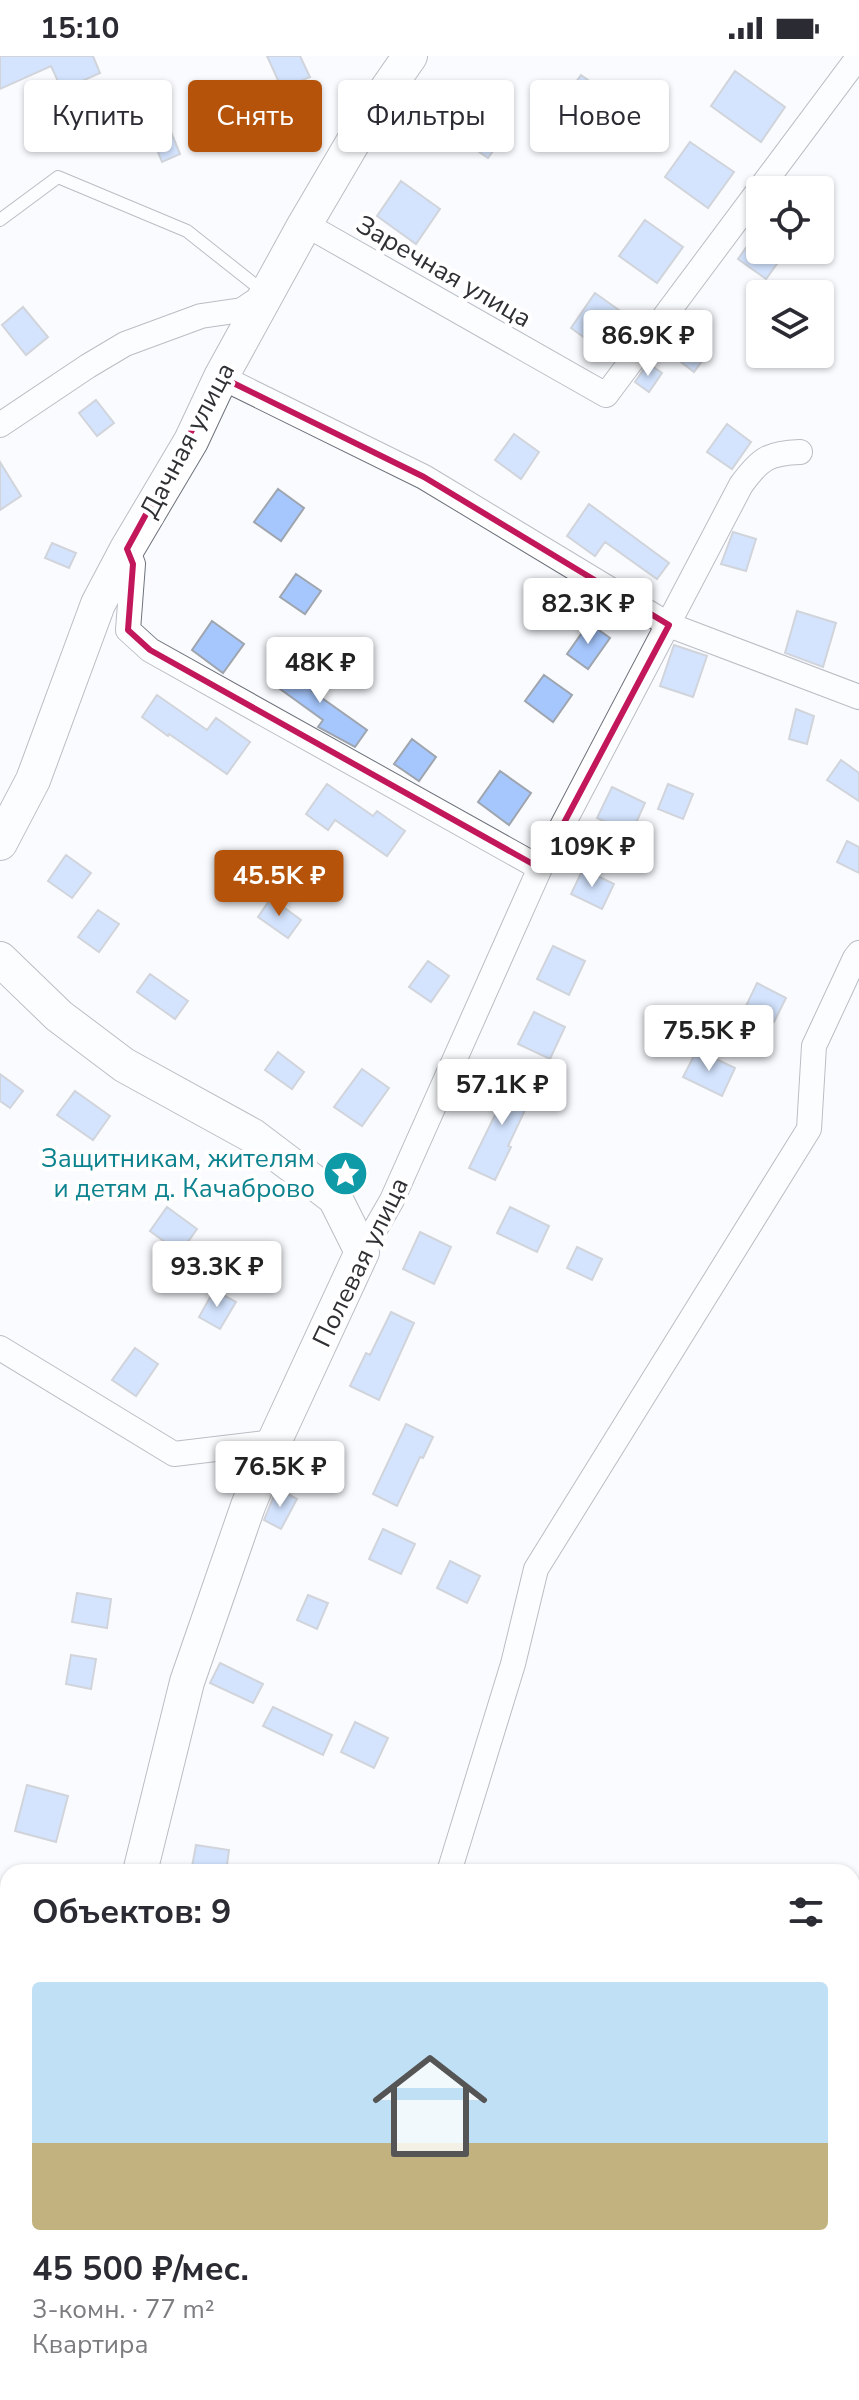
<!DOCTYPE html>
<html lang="ru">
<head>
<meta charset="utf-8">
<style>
	:root { --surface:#fff; --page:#f2f2f3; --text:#2b2b33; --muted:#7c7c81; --accent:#b45309 }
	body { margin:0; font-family:"Nunito Sans",sans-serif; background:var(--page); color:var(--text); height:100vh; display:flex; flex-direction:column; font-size:30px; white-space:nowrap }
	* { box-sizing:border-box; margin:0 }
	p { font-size:26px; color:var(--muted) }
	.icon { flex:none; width:44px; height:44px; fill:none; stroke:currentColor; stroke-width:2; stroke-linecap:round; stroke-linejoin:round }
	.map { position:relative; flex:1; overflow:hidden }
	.side { position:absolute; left:0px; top:1808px; width:860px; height:536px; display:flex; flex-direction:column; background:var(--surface); border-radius:24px 24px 0 0; box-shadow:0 2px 6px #0004 }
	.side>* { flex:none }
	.guide { position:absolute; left:24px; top:24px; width:812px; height:72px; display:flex; gap:16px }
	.buttons { position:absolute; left:746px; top:120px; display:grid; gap:16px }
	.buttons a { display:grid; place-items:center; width:88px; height:88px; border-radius:8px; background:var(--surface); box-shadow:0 2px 6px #0004; font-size:40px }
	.price { position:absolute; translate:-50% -68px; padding:0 18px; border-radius:8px; background:#fff; color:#222; font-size:26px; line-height:52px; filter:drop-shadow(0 2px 4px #0008) }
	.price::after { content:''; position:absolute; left:50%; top:48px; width:24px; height:18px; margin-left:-12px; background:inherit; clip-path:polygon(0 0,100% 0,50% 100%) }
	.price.active { background:var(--accent); color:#fff }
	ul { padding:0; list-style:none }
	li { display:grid; align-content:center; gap:16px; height:424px; padding:0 32px }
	li span { display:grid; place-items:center; height:248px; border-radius:8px; color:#555 }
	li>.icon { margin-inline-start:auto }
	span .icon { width:144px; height:144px; fill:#fffc; stroke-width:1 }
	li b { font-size:34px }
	h2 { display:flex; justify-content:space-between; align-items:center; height:96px; padding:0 32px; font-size:34px }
	.tag { padding:0 28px; border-radius:8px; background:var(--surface); box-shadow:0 2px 6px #0004; font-size:28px; line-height:72px }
	.tag.active { background:var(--accent); color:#fff }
	.status { display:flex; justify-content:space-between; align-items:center; height:56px; padding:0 40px; background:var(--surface); direction:ltr }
	.status svg { height:22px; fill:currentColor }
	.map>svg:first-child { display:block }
	.green { fill:#e5f1b1 }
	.building { fill:#a6c7fd; stroke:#9fa5ae; stroke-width:2 }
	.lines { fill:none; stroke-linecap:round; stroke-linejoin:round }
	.lane-casing { stroke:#6d727b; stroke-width:14 }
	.street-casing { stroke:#6d727b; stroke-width:26 }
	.secondary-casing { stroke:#6d727b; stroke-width:36 }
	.lane { stroke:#fff; stroke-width:12 }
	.street { stroke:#fff; stroke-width:24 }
	.secondary { stroke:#fff; stroke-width:34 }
	.marked { fill:none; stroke:#c2185b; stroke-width:6; stroke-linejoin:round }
	.labels { text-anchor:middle; stroke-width:8; stroke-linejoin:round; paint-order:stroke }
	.street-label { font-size:26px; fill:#2e3034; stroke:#fff }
	.culture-label { font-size:26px; fill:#0d838f; stroke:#fff; text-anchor:end }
</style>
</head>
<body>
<div class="status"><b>15:10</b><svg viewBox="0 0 49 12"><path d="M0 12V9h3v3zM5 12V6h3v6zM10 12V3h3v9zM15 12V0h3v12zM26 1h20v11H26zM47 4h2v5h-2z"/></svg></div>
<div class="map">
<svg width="859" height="2344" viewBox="0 0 859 2344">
	<rect width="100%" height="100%" fill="#f9fbff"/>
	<path class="green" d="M 859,2029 L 859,2344 L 603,2344 L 613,2336 L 852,2336 L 852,2040 Z"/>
	<path class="building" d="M 0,0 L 93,0 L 100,17 L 62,34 L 51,10 L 0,33 Z
		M 267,0 L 300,0 L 310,21 L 282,33 Z
		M 735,15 L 785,51 L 761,86 L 711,50 Z
		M 581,19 L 606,37 L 584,68 L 559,50 Z
		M 478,53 L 508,74 L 488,102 L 458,81 Z
		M 167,66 L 180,98 L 162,106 L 149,74 Z
		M 690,86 L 734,116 L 708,152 L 665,121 Z
		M 401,125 L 440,153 L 416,188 L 377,160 Z
		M 645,164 L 683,191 L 657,227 L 619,200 Z
		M 760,172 L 760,194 L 787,194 L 766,223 L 738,203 Z
		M 595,237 L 623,257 L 599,292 L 571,272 Z
		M 23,251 L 48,281 L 26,299 L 2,269 Z
		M 692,281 L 710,294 L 694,316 L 677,303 Z
		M 648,307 L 662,317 L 649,336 L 635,326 Z
		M 96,344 L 114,367 L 97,380 L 79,357 Z
		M 727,368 L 751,386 L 732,413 L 707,396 Z
		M 514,378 L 539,396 L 521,423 L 495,404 Z
		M 0,406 L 21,440 L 0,454 Z
		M 278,433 L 304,452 L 281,485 L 254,466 Z
		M 589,448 L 669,507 L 657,523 L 605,486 L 595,500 L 567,480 Z
		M 733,476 L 756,483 L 746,515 L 721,508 Z
		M 52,487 L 76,497 L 69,512 L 45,502 Z
		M 296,518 L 321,535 L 305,558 L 280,541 Z
		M 797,555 L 836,567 L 823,611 L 785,597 Z
		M 212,565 L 244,588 L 223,617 L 192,594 Z
		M 589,567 L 610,582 L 588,613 L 567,598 Z
		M 674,589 L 707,600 L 693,641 L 660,630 Z
		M 294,606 L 320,625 L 312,635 L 367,674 L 355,691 L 318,671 L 323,664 L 276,630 Z
		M 544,619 L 572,639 L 553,666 L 525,645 Z
		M 157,639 L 207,674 L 216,662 L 250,686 L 227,718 L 169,678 L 168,680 L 142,661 Z
		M 796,653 L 814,660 L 807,688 L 789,683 Z
		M 412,683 L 436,701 L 419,725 L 394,708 Z
		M 841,704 L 859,717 L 859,745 L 827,724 Z
		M 500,715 L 531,737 L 509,769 L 478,746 Z
		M 327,728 L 373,760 L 377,755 L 405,775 L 387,800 L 335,764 L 328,774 L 306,758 Z
		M 668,728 L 693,738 L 683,763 L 658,753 Z
		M 612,731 L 645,747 L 631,778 L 597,762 Z
		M 847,785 L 859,791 L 859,817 L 837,806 Z
		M 66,799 L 91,817 L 72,842 L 48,825 Z
		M 583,813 L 614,828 L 602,853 L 571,838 Z
		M 271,842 L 301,864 L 288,882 L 258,861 Z
		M 98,854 L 119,868 L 99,896 L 78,881 Z
		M 553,890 L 585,905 L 569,939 L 537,923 Z
		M 428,905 L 449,920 L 431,946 L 409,931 Z
		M 150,918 L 188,945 L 175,963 L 137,936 Z
		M 757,927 L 786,942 L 774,966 L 745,952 Z
		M 534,956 L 565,971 L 550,1003 L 518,988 Z
		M 697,994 L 735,1012 L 722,1040 L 683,1021 Z
		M 278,996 L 304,1016 L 292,1033 L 265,1014 Z
		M 362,1013 L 389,1032 L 362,1070 L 334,1051 Z
		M 0,1018 L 23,1035 L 10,1052 L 0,1045 Z
		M 506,1019 L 535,1033 L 508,1090 L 511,1091 L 495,1124 L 469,1112 L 498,1053 L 491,1050 Z
		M 75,1035 L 110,1060 L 93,1084 L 57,1059 Z
		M 167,1151 L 197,1173 L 180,1197 L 150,1175 Z
		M 510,1151 L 549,1170 L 537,1196 L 497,1177 Z
		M 420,1176 L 451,1191 L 434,1228 L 403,1213 Z
		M 577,1191 L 602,1203 L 592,1224 L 567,1212 Z
		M 214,1234 L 236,1246 L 220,1273 L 199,1261 Z
		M 391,1256 L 414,1267 L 379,1344 L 350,1330 L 366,1297 L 370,1299 Z
		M 135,1292 L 158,1308 L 136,1340 L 112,1324 Z
		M 406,1368 L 433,1381 L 423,1402 L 420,1401 L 397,1450 L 373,1438 Z
		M 277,1432 L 297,1443 L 281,1473 L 264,1464 Z
		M 383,1473 L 415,1488 L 401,1518 L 369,1503 Z
		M 450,1505 L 480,1520 L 467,1547 L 437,1532 Z
		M 77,1537 L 111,1543 L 107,1572 L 72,1566 Z
		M 308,1539 L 328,1547 L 317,1573 L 297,1564 Z
		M 71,1599 L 96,1603 L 91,1633 L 66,1628 Z
		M 220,1607 L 263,1628 L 253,1647 L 210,1627 Z
		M 273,1651 L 332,1679 L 323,1699 L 263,1670 Z
		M 355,1666 L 388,1682 L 374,1712 L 341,1696 Z
		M 27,1729 L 68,1740 L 56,1786 L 15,1775 Z
		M 196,1789 L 229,1794 L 226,1816 L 191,1816 Z"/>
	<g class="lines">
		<defs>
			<path id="lane" d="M 0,164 L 58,121 L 187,175 L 264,236"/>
			<path id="street" d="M 305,168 L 606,339 L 859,0
				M 221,321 L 424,421 L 669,569 L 859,641
				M 0,369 L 88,310 L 125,288 L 201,260 L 242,254 L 264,239
				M 127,493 L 133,508 L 128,574 L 150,594 L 540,812
				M 362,1196 L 392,1144 L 540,812 L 741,429 C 760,403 768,397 800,396
				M 0,1292 L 174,1398 L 274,1386
				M 449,1816 L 513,1608 L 536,1513 L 809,1073 L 814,990 L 855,902 L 859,897
				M 337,2344 L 339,2336"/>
			<path id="secondary" d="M 0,787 L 33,724 L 98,548 L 127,493 L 191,385 L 221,321 L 305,168 L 369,59 L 410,0
				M 0,903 L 59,960 L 124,1009 L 253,1080 L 335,1142 L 362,1196 L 274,1386 L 248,1450 L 187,1626 L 140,1816
				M 19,2344 L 21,2336"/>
		</defs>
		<use href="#lane" class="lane-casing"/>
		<use href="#street" class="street-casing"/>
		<use href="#secondary" class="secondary-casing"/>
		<use href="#lane" class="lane"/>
		<use href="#street" class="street"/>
		<use href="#secondary" class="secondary"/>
	</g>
	<path d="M0 0H859V2344H0ZM 221,321 L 424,421 L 669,569 L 540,812 L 150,594 L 128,574 L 133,508 L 127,493 Z" fill="#f9fbff" fill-opacity=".55" fill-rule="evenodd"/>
	<path class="marked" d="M 221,321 L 424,421 L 669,569 L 540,812 L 150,594 L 128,574 L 133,508 L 127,493 Z"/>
	<defs>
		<symbol id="sight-disc" viewBox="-11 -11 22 22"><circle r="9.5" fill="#0f9aa8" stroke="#fff"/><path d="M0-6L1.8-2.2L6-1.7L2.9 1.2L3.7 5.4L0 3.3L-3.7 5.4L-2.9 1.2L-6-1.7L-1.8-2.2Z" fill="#fff"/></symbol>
	</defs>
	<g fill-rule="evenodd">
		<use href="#sight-disc" x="320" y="1092" width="51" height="51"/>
	</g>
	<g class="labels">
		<g class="street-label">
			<text transform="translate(444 215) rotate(30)" y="9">Заречная улица</text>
			<text transform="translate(187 384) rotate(-62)" y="9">Дачная улица</text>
			<text transform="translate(360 1206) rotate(-64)" y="9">Полевая улица</text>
		</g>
		<g class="culture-label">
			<text x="315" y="1111">Защитникам, жителям<tspan x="315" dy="30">и детям д. Качаброво</tspan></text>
		</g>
	</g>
</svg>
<div class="buttons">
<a><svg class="icon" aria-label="locate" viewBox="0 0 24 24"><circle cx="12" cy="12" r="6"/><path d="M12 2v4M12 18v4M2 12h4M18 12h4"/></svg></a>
<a><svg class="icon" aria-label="layers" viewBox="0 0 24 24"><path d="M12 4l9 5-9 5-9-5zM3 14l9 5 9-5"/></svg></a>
</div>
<b class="price" style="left:648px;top:322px">86.9K ₽</b>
<b class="price" style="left:588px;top:590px">82.3K ₽</b>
<b class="price" style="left:320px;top:649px">48K ₽</b>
<b class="price" style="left:592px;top:833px">109K ₽</b>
<b class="price active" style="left:279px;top:862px">45.5K ₽</b>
<b class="price" style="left:709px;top:1017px">75.5K ₽</b>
<b class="price" style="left:502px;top:1071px">57.1K ₽</b>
<b class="price" style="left:217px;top:1253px">93.3K ₽</b>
<b class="price" style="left:280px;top:1453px">76.5K ₽</b>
<div class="guide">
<a class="tag">Купить</a>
<a class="tag active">Снять</a>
<a class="tag">Фильтры</a>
<a class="tag">Новое</a>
</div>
<section class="side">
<h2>Объектов: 9<svg class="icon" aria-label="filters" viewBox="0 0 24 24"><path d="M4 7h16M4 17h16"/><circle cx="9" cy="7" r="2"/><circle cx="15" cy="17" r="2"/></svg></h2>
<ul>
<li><span style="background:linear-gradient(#bfe0f5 65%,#c2b280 0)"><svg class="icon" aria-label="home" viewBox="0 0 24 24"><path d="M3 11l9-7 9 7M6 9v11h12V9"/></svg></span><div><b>45 500 ₽/мес.</b><p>3-комн. · 77 m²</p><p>Квартира</p></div></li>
</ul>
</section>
</div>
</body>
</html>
